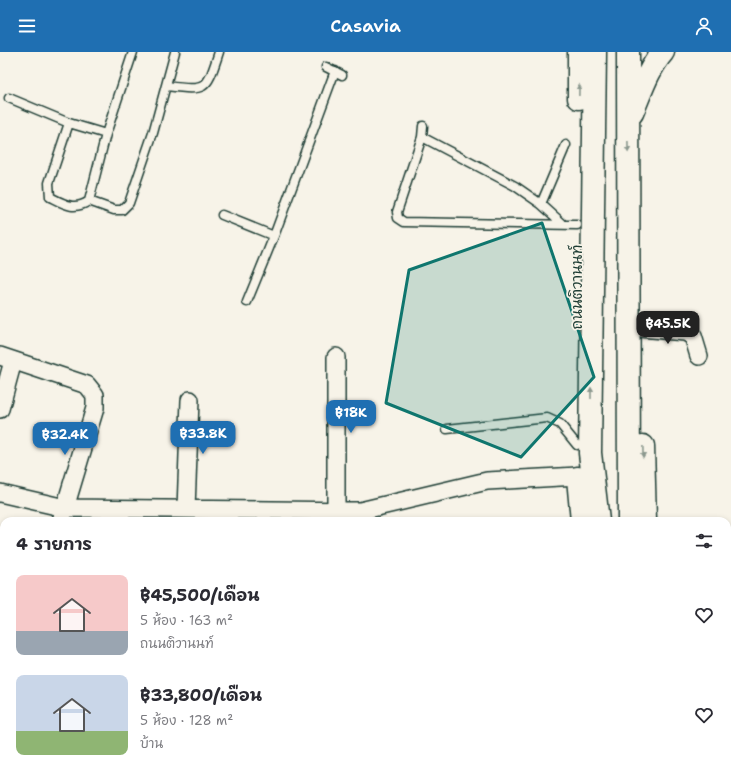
<!DOCTYPE html>
<html lang="th">
<head>
<meta charset="utf-8">
<style>
	:root { --surface:#fff; --page:#f2f2f3; --text:#2b2b33; --muted:#7c7c81; --accent:#1f6fb2 }
	body { margin:0; font-family:"Shantell Sans","Playpen Sans Thai",sans-serif; background:var(--page); color:var(--text); height:100vh; display:flex; flex-direction:column; font-size:15px; white-space:nowrap }
	* { box-sizing:border-box; margin:0 }
	p { font-size:13px; color:var(--muted) }
	.icon { flex:none; width:22px; height:22px; fill:none; stroke:currentColor; stroke-width:2; stroke-linecap:round; stroke-linejoin:round }
	.map { position:relative; flex:1; overflow:hidden }
	.details { position:absolute; left:0px; top:465px; width:731px; height:256px; display:flex; flex-direction:column; background:var(--surface); border-radius:12px 12px 0 0; box-shadow:0 2px 6px #0003 }
	.details>* { flex:none }
	.price { position:absolute; translate:-50% -34px; padding:0 9px; border-radius:8px; background:var(--accent); color:#fff; font-size:13px; line-height:26px; filter:drop-shadow(0 1px 2px #0008) }
	.price::after { content:''; position:absolute; left:50%; top:24px; width:12px; height:9px; margin-left:-6px; background:inherit; clip-path:polygon(0 0,100% 0,50% 100%) }
	.price.selected { background:#222; color:#fff }
	ul { padding:0; list-style:none }
	li { display:flex; align-items:center; gap:12px; height:100px; padding:0 16px }
	li span { display:grid; place-items:center; flex:none; width:112px; height:80px; border-radius:8px; color:#555 }
	li>.icon { margin-inline-start:auto }
	span .icon { width:48px; height:48px; fill:#fffc; stroke-width:1 }
	li b { font-size:17px }
	h2 { display:flex; justify-content:space-between; align-items:center; height:48px; padding:0 16px; font-size:17px }
	header { display:flex; justify-content:space-between; align-items:center; height:52px; padding:0 16px; background:var(--accent); color:#fff; font-size:18px; font-weight:600 }
	.map>svg:first-child { display:block }
	.lines { fill:none; stroke-linecap:round; stroke-linejoin:round }
	.lane-casing { stroke:#1f3d34; stroke-width:11 }
	.street-casing { stroke:#1f3d34; stroke-width:20 }
	.primary-casing { stroke:#1f3d34; stroke-width:25 }
	.lane { stroke:#f7f3e8; stroke-width:8 }
	.street { stroke:#f7f3e8; stroke-width:17 }
	.primary { stroke:#f7f3e8; stroke-width:22 }
	.oneway { fill:#8b988e }
	.marked { fill:#0f766e; fill-opacity:0.2; stroke:#0f766e; stroke-width:3; stroke-linejoin:round }
	.labels { text-anchor:middle; stroke-width:3.5; stroke-linejoin:round; paint-order:stroke }
	.street-label { font-size:15px; fill:#1f3d34; stroke:#f7f3e8 }
</style>
</head>
<body>
<header><svg class="icon" aria-label="menu" viewBox="0 0 24 24"><path d="M4 6h16M4 12h16M4 18h16"/></svg>Casavia<svg class="icon" aria-label="person" viewBox="0 0 24 24"><circle cx="12" cy="8" r="4"/><path d="M4 21q1-7 8-7t8 7"/></svg></header>
<div class="map">
<svg width="731" height="721" viewBox="0 0 731 721">
	<rect width="100%" height="100%" fill="#f7f3e8"/>
	<filter id="ink" filterUnits="userSpaceOnUse"><feTurbulence type="fractalNoise" baseFrequency=".025" numOctaves="2"/><feDisplacementMap in="SourceGraphic" scale="8" xChannelSelector="R" yChannelSelector="G"/><feConvolveMatrix kernelMatrix="1 2 1 2 8 2 1 2 1" color-interpolation-filters="sRGB"/></filter>
	<g filter="url(#ink)">
		<g class="lines">
			<defs>
				<path id="lane" d="M 326,15 L 342,23
					M 166,34 C 208,39 206,39 219,0
					M 9,46 L 69,71 L 106,82 L 133,0
					M 69,71 L 49,131 L 50,145 C 64,152 74,159 89,149 L 106,82
					M 423,74 L 422,85 L 397,160 L 398,166 L 404,170 L 577,173
					M 422,85 L 515,134 L 541,152 L 562,171
					M 89,149 L 114,158 L 122,158 L 129,151 L 153,81 L 175,0
					M 541,152 L 566,93
					M 222,163 L 274,184
					M 247,250 L 274,184 L 335,19
					M 447,377 L 547,366 L 560,372 L 577,393"/>
				<path id="street" d="M 640,276 L 685,280 L 693,284 L 699,304
					M 0,304 L 87,333 L 95,343 L 95,356 L 61,469
					M 336,305 L 336,458
					M 0,357 L 13,309
					M 0,441 L 65,456 L 360,459 L 487,429 L 578,424
					M 186,457 L 190,348
					M 727,598 L 731,637
					M 0,680 L 4,666
					M 0,692 L 4,693
					M 727,713 L 731,713
					M 208,717 L 209,721
					M 535,717 L 536,721"/>
				<path id="primary" d="M 595,0 L 590,401 L 598,469
					M 628,0 L 629,469
					M 579,46 L 579,0
					M 632,61 C 641,40 648,17 663,0
					M 643,394 L 645,469
					M 578,426 L 582,469
					M 589,717 L 589,721
					M 605,717 L 605,721
					M 629,717 L 629,721
					M 646,721 L 646,717"/>
			</defs>
			<use href="#lane" class="lane-casing"/>
			<use href="#street" class="street-casing"/>
			<use href="#primary" class="primary-casing"/>
			<use href="#lane" class="lane"/>
			<use href="#street" class="street"/>
			<use href="#primary" class="primary"/>
		</g>
		<defs><path id="oneway-solid" d="M-6-.8H1V-3.2L6.5 0L1 3.2V.8H-6Z"/></defs>
		<g class="oneway">
			<use href="#oneway-solid" transform="translate(579 38) rotate(-89)"/>
			<use href="#oneway-solid" transform="translate(628 95) rotate(89)"/>
			<use href="#oneway-solid" transform="translate(591 341) rotate(-90)"/>
			<use href="#oneway-solid" transform="translate(643 400) rotate(89)"/>
		</g>
	</g>
	<path class="marked" d="M 542,171 L 594,325 L 521,405 L 386,351 L 409,218 Z"/>
	<g class="labels">
		<g class="street-label">
			<text transform="translate(577 235) rotate(-90)" y="5">ถนนติวานนท์</text>
		</g>
	</g>
</svg>
<b class="price selected" style="left:668px;top:293px">฿45.5K</b>
<b class="price" style="left:351px;top:382px">฿18K</b>
<b class="price" style="left:203px;top:403px">฿33.8K</b>
<b class="price" style="left:65px;top:404px">฿32.4K</b>
<section class="details">
<h2>4 รายการ<svg class="icon" aria-label="filters" viewBox="0 0 24 24"><path d="M4 7h16M4 17h16"/><circle cx="9" cy="7" r="2"/><circle cx="15" cy="17" r="2"/></svg></h2>
<ul>
<li><span style="background:linear-gradient(#f6c9c9 70%,#9aa5b1 0)"><svg class="icon" aria-label="home" viewBox="0 0 24 24"><path d="M3 11l9-7 9 7M6 9v11h12V9"/></svg></span><div><b>฿45,500/เดือน</b><p>5 ห้อง · 163 m²</p><p>ถนนติวานนท์</p></div><svg class="icon" aria-label="heart" viewBox="0 0 24 24"><path d="M12 20l-8-8c-3-5 5-10 8-4 3-6 11-1 8 4z"/></svg></li>
<li><span style="background:linear-gradient(#c9d6e8 70%,#8fb573 0)"><svg class="icon" aria-label="home" viewBox="0 0 24 24"><path d="M3 11l9-7 9 7M6 9v11h12V9"/></svg></span><div><b>฿33,800/เดือน</b><p>5 ห้อง · 128 m²</p><p>บ้าน</p></div><svg class="icon" aria-label="heart" viewBox="0 0 24 24"><path d="M12 20l-8-8c-3-5 5-10 8-4 3-6 11-1 8 4z"/></svg></li>
</ul>
</section>
</div>
</body>
</html>
